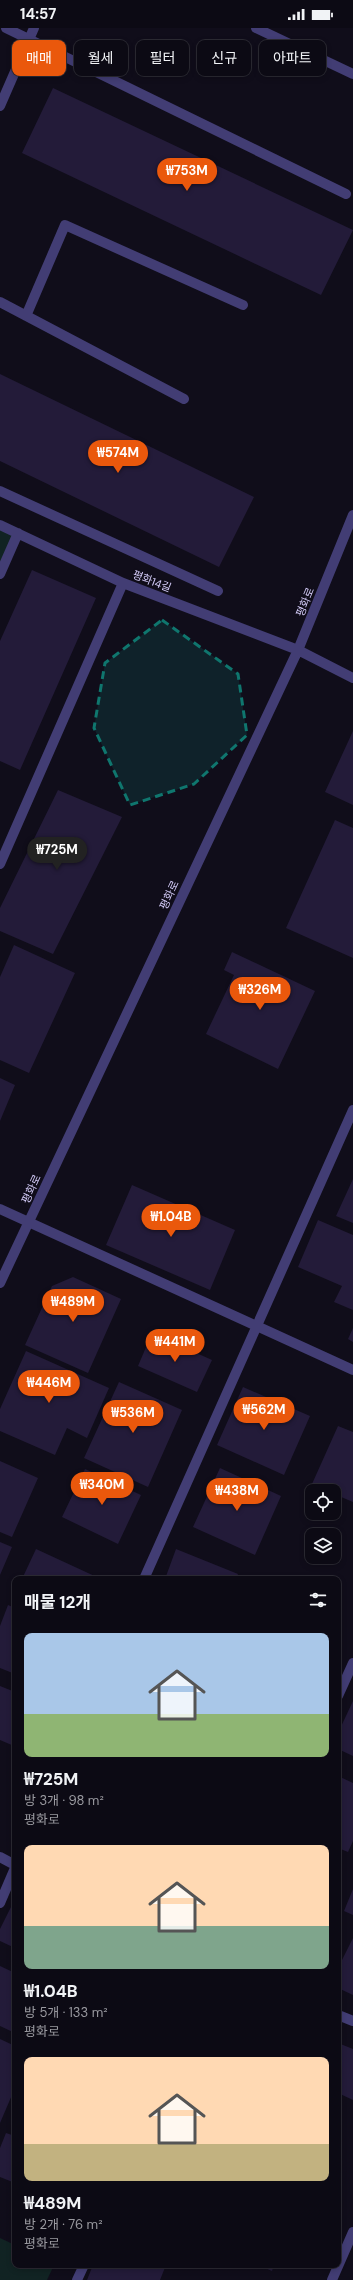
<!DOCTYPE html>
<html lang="ko">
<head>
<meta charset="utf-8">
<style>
	:root { --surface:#0c0a14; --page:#1a1822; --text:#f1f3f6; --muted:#9a9aa0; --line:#2c2b34; --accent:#ea580c }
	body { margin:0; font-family:"DM Sans","Noto Sans KR",sans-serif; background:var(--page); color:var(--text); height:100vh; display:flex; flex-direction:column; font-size:15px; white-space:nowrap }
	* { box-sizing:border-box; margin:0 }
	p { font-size:13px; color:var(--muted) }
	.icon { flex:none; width:22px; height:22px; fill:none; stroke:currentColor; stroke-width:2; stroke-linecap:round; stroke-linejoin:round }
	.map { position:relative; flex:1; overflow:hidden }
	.drawer { position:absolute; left:12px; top:1548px; width:329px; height:692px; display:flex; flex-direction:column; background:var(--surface); border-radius:8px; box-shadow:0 2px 6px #0003,0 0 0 1px var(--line) }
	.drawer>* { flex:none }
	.top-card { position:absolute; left:12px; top:12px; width:329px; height:36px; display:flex; gap:8px }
	.fabs { position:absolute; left:305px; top:1456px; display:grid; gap:8px }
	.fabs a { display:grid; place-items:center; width:36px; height:36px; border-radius:8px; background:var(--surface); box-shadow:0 2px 6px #0003,0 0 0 1px var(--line); font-size:20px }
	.price { position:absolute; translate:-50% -34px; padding:0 9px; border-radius:14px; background:var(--accent); color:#fff; font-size:13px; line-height:26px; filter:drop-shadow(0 1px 2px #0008) }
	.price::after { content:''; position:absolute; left:50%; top:24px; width:12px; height:9px; margin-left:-6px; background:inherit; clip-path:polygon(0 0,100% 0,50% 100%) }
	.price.on { background:#222; color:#fff }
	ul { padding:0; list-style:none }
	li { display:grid; align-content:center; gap:8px; height:212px; padding:0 12px }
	li span { display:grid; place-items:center; height:124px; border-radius:8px; color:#555 }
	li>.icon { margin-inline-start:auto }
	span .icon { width:72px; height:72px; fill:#fffc; stroke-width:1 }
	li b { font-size:17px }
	h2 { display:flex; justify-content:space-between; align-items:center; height:48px; padding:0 12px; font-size:17px }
	.tag { padding:0 14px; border-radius:8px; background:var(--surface); box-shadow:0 2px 6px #0003,0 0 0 1px var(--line); font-size:14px; line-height:36px }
	.tag.on { background:var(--accent); color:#fff }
	.status { display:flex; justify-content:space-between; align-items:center; height:28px; padding:0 20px; background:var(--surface); direction:ltr }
	.status svg { height:11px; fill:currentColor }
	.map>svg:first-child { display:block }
	.green { fill:#112323 }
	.building { fill:#231b39 }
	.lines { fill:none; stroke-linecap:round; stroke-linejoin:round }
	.lane { stroke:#423d74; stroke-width:10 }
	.street { stroke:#423d74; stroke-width:10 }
	.marked { fill:#0f766e; fill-opacity:0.2; stroke:#0f766e; stroke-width:3; stroke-dasharray:8 5; stroke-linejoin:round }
	.labels { text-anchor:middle; stroke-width:3; stroke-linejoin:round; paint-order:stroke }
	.street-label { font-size:11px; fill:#d4ccf9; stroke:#100d1a }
</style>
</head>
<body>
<div class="status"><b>14:57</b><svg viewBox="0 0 49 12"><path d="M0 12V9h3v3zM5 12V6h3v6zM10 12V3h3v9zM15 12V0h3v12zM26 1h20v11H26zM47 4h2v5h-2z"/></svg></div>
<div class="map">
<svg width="353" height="2252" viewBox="0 0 353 2252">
	<rect width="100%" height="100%" fill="#100d1a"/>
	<path class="green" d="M 0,497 L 18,505 L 0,546 Z
		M 0,2210 L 15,2217 L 15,2237 L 54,2237 L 47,2252 L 0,2252 Z"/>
	<path class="building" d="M 53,60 L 353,202 L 321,267 L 22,125 Z
		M 0,346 L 254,469 L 219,539 L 0,433 Z
		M 32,542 L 96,570 L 20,742 L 0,733 L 0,613 Z
		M 353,703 L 353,777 L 325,764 Z
		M 58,762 L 122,789 L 53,926 L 0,903 L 0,880 Z
		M 335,792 L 353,800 L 353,930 L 286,900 Z
		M 14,917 L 75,945 L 29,1045 L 0,1032 L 0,949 Z
		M 232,924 L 315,963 L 278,1041 L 206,1006 L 234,947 L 224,942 Z
		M 0,1050 L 15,1057 L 0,1093 Z
		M 353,1151 L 353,1195 L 336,1188 Z
		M 132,1157 L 235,1202 L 210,1262 L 106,1217 Z
		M 318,1192 L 353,1207 L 353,1282 L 334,1274 L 342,1258 L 298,1239 Z
		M 73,1249 L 121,1271 L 88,1345 L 25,1317 L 52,1258 Z
		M 353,1300 L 353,1314 L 348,1311 Z
		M 152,1305 L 212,1332 L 197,1364 L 138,1338 Z
		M 26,1323 L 109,1360 L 87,1410 L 67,1400 L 55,1427 L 0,1403 L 0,1381 Z
		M 119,1354 L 182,1382 L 148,1459 L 84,1430 Z
		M 243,1359 L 310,1388 L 284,1447 L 217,1417 Z
		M 338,1398 L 353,1404 L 353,1474 L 334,1466 L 334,1463 L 328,1463 L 312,1456 Z
		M 0,1433 L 38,1450 L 12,1509 L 0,1504 Z
		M 220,1440 L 281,1468 L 255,1527 L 193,1499 Z
		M 85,1441 L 141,1467 L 118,1516 L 62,1489 Z
		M 0,1514 L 12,1519 L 0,1547 Z
		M 36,1521 L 101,1551 L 22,1551 Z
		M 176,1521 L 238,1546 L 236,1551 L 165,1551 Z
		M 8,1577 L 15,1580 L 15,1646 L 0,1640 L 0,1598 Z
		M 0,1658 L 15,1664 L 14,1718 L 0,1712 Z
		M 353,1673 L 353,1728 L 338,1721 L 338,1705 Z
		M 338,1748 L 353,1755 L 353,1813 L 348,1824 L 338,1820 Z
		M 353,1861 L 353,1887 L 344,1883 Z
		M 15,1871 L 15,1920 L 0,1913 L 0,1901 Z
		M 353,1910 L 353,1967 L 338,1960 L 338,1940 Z
		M 0,1938 L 15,1945 L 15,2005 L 0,1998 Z
		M 0,2011 L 15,2018 L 15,2060 L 0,2095 Z
		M 338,2015 L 353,2021 L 353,2072 L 338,2065 Z
		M 6,2105 L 15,2108 L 15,2155 L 0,2149 L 0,2120 Z
		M 93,2237 L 166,2237 L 160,2252 L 87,2252 Z
		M 258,2237 L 274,2237 L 272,2243 Z"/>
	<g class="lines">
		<path class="lane" d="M 6,0 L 346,166
			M 256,0 L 353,46
			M 0,78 L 34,0
			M 0,274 L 184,371
			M 26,288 L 65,197 L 243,277
			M 0,463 L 218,563"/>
		<path class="street" d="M 0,497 L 123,555 L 298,622 L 353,650
			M 0,546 L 18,505
			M 0,836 L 123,555
			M 0,1181 L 353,1342
			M 0,1255 L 298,622 L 353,487
			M 144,1551 L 353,1082
			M 338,1668 L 353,1635
			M 0,1829 L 15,1837
			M 0,1875 L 15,1840
			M 338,1987 L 353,1993
			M 77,2252 L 84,2237
			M 332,2252 L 353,2204"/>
	</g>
	<path class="marked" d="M 162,592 L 238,646 L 247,707 L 194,756 L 130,777 L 94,700 L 105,635 Z"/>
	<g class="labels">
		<g class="street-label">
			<text transform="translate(152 553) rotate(21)" y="4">평화14길</text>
			<text transform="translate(305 574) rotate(-68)" y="4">평화로</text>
			<text transform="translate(169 867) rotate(-65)" y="4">평화로</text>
			<text transform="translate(31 1161) rotate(-65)" y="4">평화로</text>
		</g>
	</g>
</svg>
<div class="fabs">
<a><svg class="icon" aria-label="locate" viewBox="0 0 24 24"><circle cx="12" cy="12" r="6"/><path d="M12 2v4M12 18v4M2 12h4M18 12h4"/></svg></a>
<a><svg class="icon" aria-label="layers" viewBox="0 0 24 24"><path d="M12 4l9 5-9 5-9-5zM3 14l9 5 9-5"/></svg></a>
</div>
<b class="price" style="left:187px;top:164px">₩753M</b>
<b class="price" style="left:118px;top:446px">₩574M</b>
<b class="price on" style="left:57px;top:843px">₩725M</b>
<b class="price" style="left:260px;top:983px">₩326M</b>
<b class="price" style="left:171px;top:1210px">₩1.04B</b>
<b class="price" style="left:73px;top:1295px">₩489M</b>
<b class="price" style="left:175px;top:1335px">₩441M</b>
<b class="price" style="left:49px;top:1376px">₩446M</b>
<b class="price" style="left:264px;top:1403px">₩562M</b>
<b class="price" style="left:133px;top:1406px">₩536M</b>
<b class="price" style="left:102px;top:1478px">₩340M</b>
<b class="price" style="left:237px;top:1484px">₩438M</b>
<div class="top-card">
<a class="tag on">매매</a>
<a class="tag">월세</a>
<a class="tag">필터</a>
<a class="tag">신규</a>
<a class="tag">아파트</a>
</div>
<section class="drawer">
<h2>매물 12개<svg class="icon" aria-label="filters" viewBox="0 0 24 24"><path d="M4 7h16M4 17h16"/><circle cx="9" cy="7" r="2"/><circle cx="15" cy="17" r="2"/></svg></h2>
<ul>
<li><span style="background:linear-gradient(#a9c7e8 65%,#8fb573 0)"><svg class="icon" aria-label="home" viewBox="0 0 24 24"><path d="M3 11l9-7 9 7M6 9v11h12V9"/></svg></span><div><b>₩725M</b><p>방 3개 · 98 m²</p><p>평화로</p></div></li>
<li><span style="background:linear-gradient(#ffd9b3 65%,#7fa58c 0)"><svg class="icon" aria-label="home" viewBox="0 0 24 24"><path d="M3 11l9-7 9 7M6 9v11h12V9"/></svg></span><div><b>₩1.04B</b><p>방 5개 · 133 m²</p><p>평화로</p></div></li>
<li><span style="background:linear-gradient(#ffd9b3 70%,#c2b280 0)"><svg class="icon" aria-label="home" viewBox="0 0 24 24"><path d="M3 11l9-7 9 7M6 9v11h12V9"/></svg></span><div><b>₩489M</b><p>방 2개 · 76 m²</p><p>평화로</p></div></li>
</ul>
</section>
</div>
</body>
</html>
